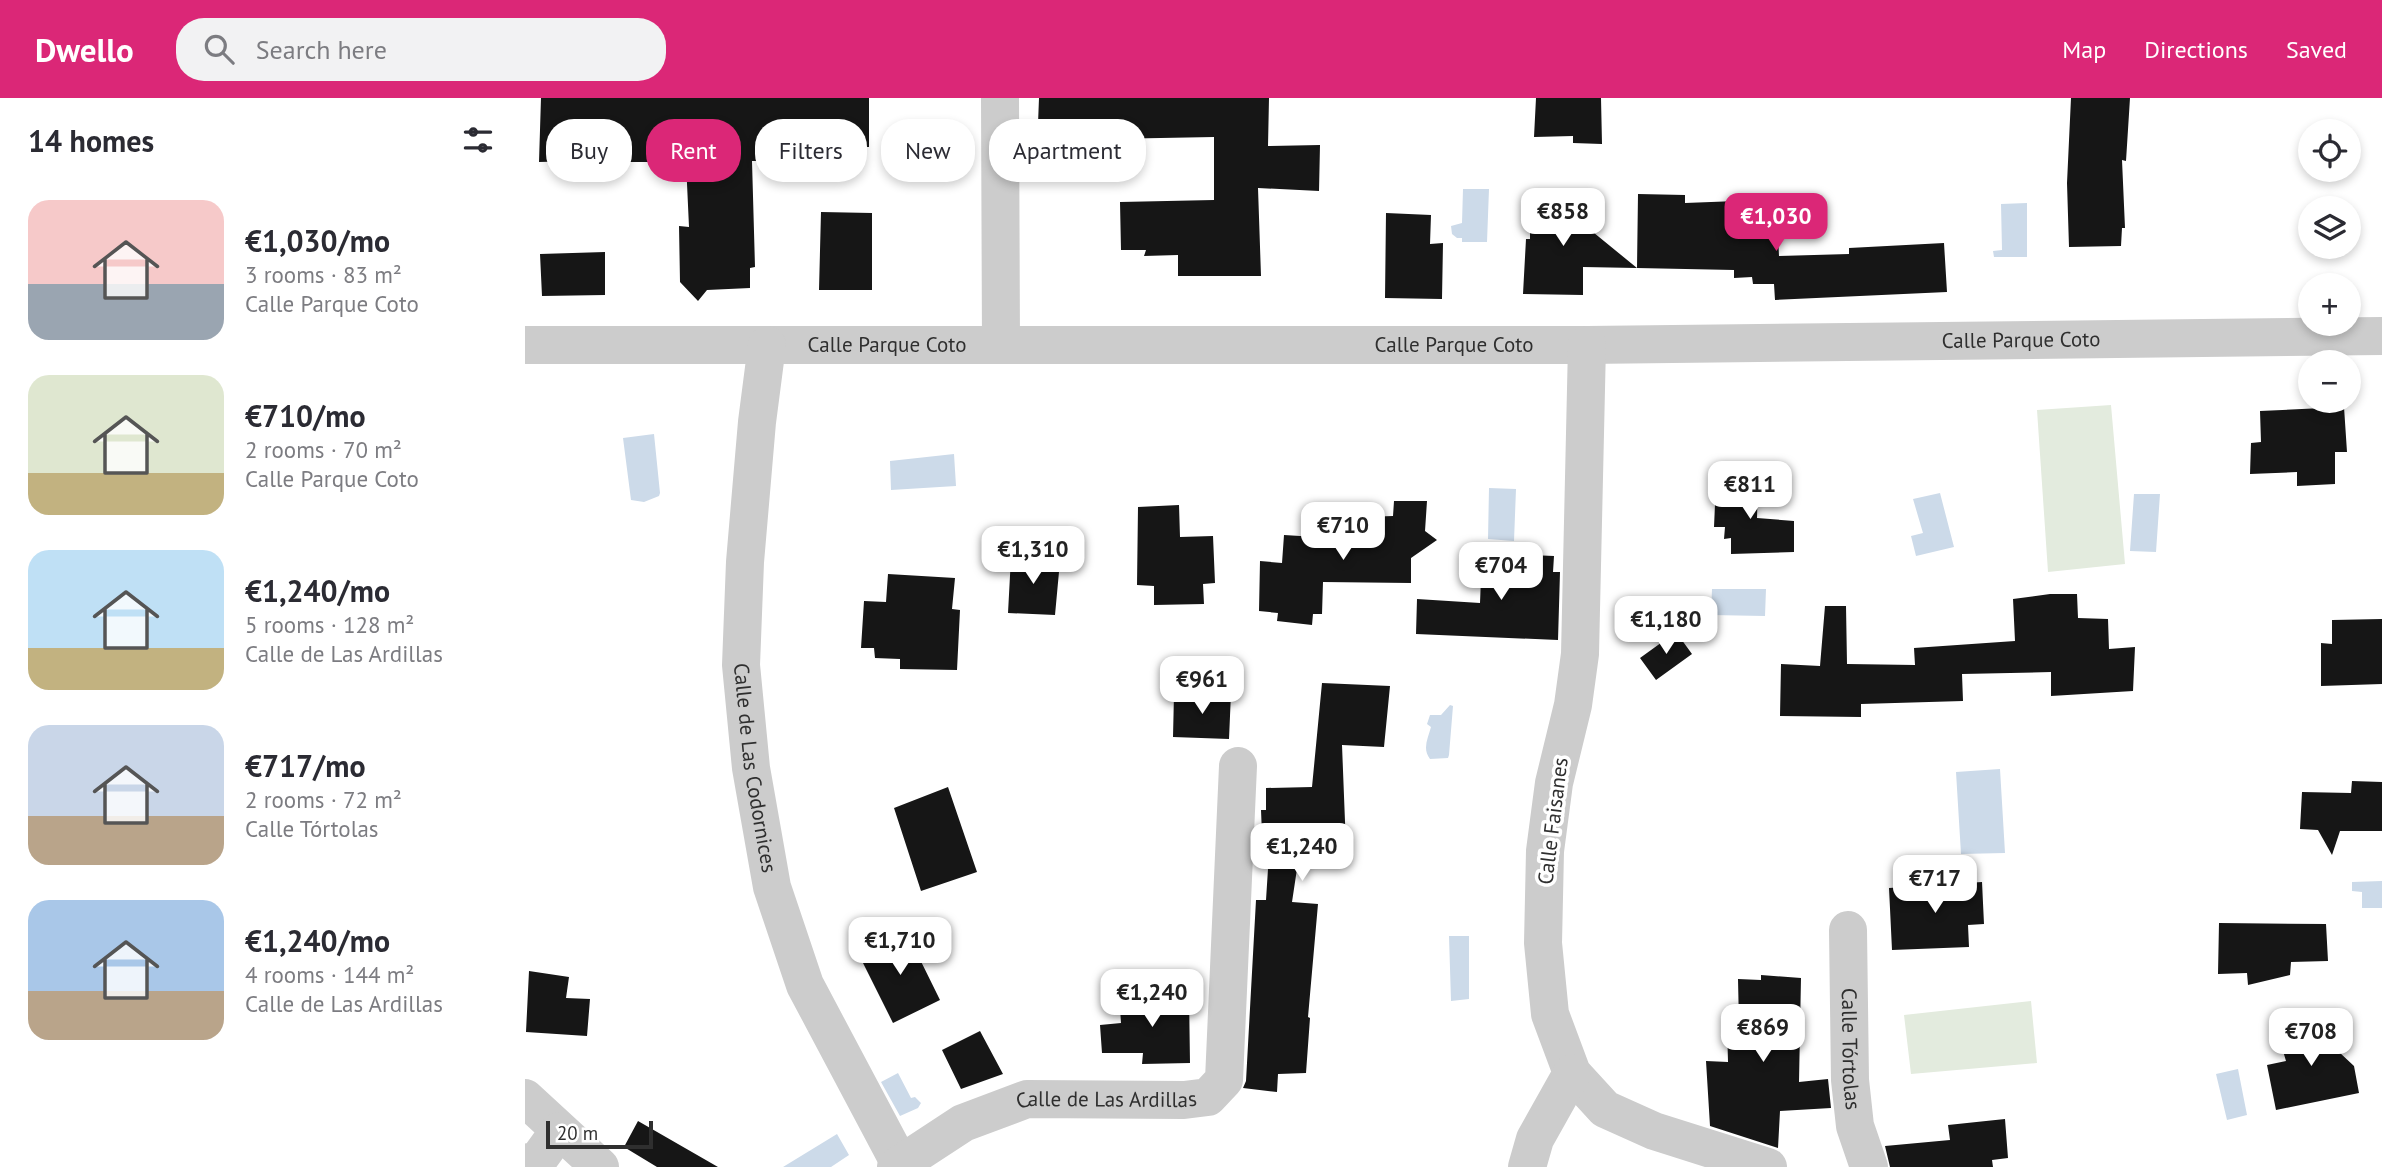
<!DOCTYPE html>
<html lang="en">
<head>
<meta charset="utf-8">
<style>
	:root { --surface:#fff; --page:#f2f2f3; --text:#2b2b33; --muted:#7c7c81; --accent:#db2777 }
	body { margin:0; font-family:"PT Sans",sans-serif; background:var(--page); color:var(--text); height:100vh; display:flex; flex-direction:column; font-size:26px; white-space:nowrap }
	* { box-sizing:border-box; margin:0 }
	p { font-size:23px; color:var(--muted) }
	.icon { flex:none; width:38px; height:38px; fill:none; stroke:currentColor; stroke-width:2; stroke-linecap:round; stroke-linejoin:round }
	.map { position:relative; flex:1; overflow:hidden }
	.details { display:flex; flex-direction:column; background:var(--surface); width:525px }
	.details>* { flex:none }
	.top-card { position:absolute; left:21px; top:21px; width:665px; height:63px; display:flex; gap:14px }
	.fabs { position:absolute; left:1773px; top:21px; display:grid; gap:14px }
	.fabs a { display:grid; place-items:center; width:63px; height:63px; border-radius:50%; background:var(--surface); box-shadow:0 4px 10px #0003; font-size:35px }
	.scale { position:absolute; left:21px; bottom:18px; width:107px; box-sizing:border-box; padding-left:7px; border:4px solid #2f2f2f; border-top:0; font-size:19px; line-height:24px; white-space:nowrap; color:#2f2f2f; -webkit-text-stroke:5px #fff; paint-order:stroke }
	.price { position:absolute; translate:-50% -60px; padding:0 16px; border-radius:14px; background:#fff; color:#222; font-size:23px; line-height:46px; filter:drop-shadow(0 2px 4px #0008) }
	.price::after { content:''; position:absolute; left:50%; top:42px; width:21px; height:16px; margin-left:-10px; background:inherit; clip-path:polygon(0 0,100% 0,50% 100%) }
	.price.active { background:var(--accent); color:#fff }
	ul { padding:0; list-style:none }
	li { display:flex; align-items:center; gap:21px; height:175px; padding:0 28px }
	li span { display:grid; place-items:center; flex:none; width:196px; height:140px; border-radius:21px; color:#555 }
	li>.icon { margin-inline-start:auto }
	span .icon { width:84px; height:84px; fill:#fffc; stroke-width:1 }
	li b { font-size:30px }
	h2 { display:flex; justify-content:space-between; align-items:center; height:84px; padding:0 28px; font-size:30px }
	.tag { padding:0 24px; border-radius:28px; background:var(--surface); box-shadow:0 4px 10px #0003; font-size:24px; line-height:63px }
	.tag.active { background:var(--accent); color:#fff }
	header { display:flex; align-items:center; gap:42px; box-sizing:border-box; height:98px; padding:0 35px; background:var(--accent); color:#fff }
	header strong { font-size:33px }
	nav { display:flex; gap:38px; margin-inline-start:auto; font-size:24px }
	.search { width:490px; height:63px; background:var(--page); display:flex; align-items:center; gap:18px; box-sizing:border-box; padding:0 24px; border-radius:28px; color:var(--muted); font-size:26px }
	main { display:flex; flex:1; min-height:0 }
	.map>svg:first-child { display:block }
	.green { fill:#e3ebde }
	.water { fill:#ccdae9 }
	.building { fill:#161616 }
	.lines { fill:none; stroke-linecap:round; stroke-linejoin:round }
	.minor { stroke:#ccc; stroke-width:38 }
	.labels { text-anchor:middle; stroke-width:7; stroke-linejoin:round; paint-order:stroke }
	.street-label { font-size:21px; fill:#2f2f2f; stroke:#fff }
</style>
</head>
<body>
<header>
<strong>Dwello</strong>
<div class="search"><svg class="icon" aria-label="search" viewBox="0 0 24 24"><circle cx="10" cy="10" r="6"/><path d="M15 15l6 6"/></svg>Search here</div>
<nav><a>Map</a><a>Directions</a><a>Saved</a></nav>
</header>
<main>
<section class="details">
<h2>14 homes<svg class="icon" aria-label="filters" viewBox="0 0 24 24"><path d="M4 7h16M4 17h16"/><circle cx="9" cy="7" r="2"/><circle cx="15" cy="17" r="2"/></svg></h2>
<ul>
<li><span style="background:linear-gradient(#f6c9c9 60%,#9aa5b1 0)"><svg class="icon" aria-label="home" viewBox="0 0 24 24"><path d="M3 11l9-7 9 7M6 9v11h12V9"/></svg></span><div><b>€1,030/mo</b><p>3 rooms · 83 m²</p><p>Calle Parque Coto</p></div></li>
<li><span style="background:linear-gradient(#dfe7d0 70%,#c2b280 0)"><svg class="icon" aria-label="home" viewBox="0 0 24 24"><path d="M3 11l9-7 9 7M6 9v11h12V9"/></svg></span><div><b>€710/mo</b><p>2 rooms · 70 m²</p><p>Calle Parque Coto</p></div></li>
<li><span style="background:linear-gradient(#bfe0f5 70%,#c2b280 0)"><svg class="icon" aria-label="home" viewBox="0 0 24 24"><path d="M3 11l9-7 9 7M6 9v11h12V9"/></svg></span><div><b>€1,240/mo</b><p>5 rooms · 128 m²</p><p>Calle de Las Ardillas</p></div></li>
<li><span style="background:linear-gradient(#c9d6e8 65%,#b9a48a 0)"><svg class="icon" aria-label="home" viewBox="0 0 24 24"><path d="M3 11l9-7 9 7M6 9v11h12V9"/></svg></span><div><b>€717/mo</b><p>2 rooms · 72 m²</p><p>Calle Tórtolas</p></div></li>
<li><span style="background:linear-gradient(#a9c7e8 65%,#b9a48a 0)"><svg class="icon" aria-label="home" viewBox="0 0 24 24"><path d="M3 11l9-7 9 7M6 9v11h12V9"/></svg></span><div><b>€1,240/mo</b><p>4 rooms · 144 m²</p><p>Calle de Las Ardillas</p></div></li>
</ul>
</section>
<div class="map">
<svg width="1857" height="1069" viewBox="0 0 1857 1069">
	<rect width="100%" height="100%" fill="#fff"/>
	<path class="green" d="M 1586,307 L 1600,466 L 1523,474 L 1512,312 Z
		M 1506,903 L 1512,965 L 1386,976 L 1379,917 Z"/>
	<path class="water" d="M 938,91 L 964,91 L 962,144 L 937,144 L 937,140 L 932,140 L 927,136 L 926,128 L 937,125 Z
		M 1502,105 L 1502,159 L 1469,159 L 1468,153 L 1477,152 L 1476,106 Z
		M 129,336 L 135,395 L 134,398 L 119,404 L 106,402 L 98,340 Z
		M 429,356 L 431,388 L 366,392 L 365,363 Z
		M 964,390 L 991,391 L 989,443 L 963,441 Z
		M 1415,395 L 1429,449 L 1391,458 L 1386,438 L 1398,435 L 1388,401 Z
		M 1609,396 L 1635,396 L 1631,454 L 1605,453 Z
		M 1187,491 L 1241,491 L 1240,518 L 1186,517 Z
		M 925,607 L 928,608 L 924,657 L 923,660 L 905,661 C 897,651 903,640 906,629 L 902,626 L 905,617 L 916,617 Z
		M 1475,671 L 1480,755 L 1436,756 L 1431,674 Z
		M 1857,783 L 1857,810 L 1837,810 L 1837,794 L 1827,793 L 1827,784 Z
		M 924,838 L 944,838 L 944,901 L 926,903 Z
		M 1713,971 L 1722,1017 L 1702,1022 L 1691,976 Z
		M 373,975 L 386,1000 L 390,999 L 396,1005 L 393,1010 L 375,1018 L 356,984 Z
		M 312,1036 L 324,1057 L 306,1069 L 258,1069 Z"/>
	<path class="building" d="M 16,0 L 344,0 L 344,49 L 244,48 L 244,63 L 227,63 L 230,169 L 225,170 L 225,190 L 182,192 L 173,203 L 155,184 L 154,128 L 164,129 L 161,64 L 92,64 L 92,62 L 14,64 Z
		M 514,0 L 744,0 L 743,48 L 795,47 L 794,93 L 733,90 L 736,178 L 653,178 L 653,157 L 619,158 L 621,152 L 596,152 L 595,104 L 689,102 L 689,39 L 582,41 L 582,76 L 511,78 Z
		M 1011,0 L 1076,0 L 1077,46 L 1048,45 L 1048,38 L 1009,39 Z
		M 1546,0 L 1605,0 L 1601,63 L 1597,62 L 1600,130 L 1597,130 L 1596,148 L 1544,149 L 1542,85 Z
		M 1022,93 L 1053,95 L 1052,121 L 1112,170 L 1058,169 L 1058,197 L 998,196 L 1001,141 L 1005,141 L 1005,99 L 1022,99 Z
		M 1113,96 L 1160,97 L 1160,105 L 1238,102 L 1237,139 L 1253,138 L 1254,158 L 1324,156 L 1324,150 L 1419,145 L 1422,194 L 1250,202 L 1249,186 L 1228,186 L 1227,179 L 1209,180 L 1209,172 L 1112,170 Z
		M 296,114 L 347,115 L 347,192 L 294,192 Z
		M 861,115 L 906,117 L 905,146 L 918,145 L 917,201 L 860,200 Z
		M 80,154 L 80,197 L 17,198 L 15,156 Z
		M 1819,309 L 1822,354 L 1810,354 L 1810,386 L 1772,388 L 1772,374 L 1725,376 L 1726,345 L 1736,344 L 1735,313 Z
		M 1191,384 L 1233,384 L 1232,420 L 1269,423 L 1269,454 L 1206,456 L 1206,440 L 1199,441 L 1200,429 L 1189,429 Z
		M 869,403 L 902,403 L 900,433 L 912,442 L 886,460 L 886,485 L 798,484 L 797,516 L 788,516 L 787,527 L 752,523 L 753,515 L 734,513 L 735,463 L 757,465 L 759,437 L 840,442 L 840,419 L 868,418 Z
		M 654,407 L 655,439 L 688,438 L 690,485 L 678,486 L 679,506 L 629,507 L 629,488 L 612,487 L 613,409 Z
		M 957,455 L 1029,458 L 1028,474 L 1035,474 L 1033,542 L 891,536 L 892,501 L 955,505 Z
		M 486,459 L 535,463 L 530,517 L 483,515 Z
		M 363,476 L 430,480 L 427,511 L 435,512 L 432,572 L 375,571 L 375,561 L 350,560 L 349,550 L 336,550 L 339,503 L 361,504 Z
		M 1525,496 L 1552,496 L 1553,520 L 1583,521 L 1584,551 L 1610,549 L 1608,593 L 1526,598 L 1526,574 L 1437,576 L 1438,603 L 1336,606 L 1336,619 L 1255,618 L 1256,566 L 1295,568 L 1300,508 L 1321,508 L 1322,566 L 1390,567 L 1389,550 L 1490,543 L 1488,501 Z
		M 1857,521 L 1857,586 L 1796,588 L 1796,545 L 1807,546 L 1807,522 Z
		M 1151,534 L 1167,556 L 1131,582 L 1115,560 Z
		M 797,585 L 865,588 L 859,649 L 817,647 L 821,749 L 775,751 L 767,804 L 793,806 L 783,919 L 785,920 L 781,975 L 753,976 L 752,994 L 718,990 L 721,983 L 731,802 L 741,802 L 743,771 L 741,737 L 737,736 L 736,712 L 741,712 L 741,690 L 787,689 Z
		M 706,595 L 704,641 L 648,639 L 649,596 Z
		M 1827,683 L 1857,684 L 1857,733 L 1815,733 L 1807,757 L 1793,732 L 1775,731 L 1777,694 L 1826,695 Z
		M 423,689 L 452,774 L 396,793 L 369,710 Z
		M 1457,784 L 1459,826 L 1443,827 L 1444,849 L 1367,852 L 1364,790 Z
		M 1694,825 L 1801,826 L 1803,863 L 1766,864 L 1765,877 L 1723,887 L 1722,875 L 1693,876 Z
		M 381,833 L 415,902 L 368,925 L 334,857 Z
		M 4,873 L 44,879 L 41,900 L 65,901 L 62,938 L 1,934 Z
		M 1236,877 L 1276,880 L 1274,984 L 1303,981 L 1306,1010 L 1255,1013 L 1253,1050 L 1185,1028 L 1181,963 L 1203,964 L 1202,926 L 1214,926 L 1213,881 L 1236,882 Z
		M 664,896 L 665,965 L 617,966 L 618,955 L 577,955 L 575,927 L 596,925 L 595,910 L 600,909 L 599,898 Z
		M 1806,923 L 1814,954 L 1829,968 L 1834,995 L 1751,1012 L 1742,967 L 1761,963 L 1753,936 L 1759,935 L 1759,931 Z
		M 455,933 L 478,976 L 436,991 L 417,952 Z
		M 1480,1021 L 1483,1060 L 1467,1062 L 1468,1069 L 1365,1069 L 1360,1048 L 1425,1042 L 1423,1027 Z
		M 113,1023 L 193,1069 L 132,1069 L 99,1049 Z"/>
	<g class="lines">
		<g class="minor">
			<path d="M 475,0 L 476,247"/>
			<path id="s1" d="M 0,247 L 1062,247 L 1857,238"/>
			<path id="s2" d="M 242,247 L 232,324 L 220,464 L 216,567 L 226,670 L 247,789 L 280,887 L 375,1066"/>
			<path d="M 1062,247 L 1055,556 L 1048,607 L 1029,685 L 1020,753 L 1018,845 L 1025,916 L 1047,975 L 1080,1011 L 1129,1033 L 1243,1069"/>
			<path id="s3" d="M 1323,832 L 1325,982 L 1330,1028 L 1344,1069"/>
			<path d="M 0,1000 L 75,1069"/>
			<path d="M 0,1065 L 13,1062 L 34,1033"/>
			<path id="s4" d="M 371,1069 L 438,1025 L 502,1001 L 659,1002 L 683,999 L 699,982 L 713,668"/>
			<path d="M 1002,1069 L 1010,1041 L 1047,975"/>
		</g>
	</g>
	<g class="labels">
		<g class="street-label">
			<text dy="7" stroke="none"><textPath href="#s1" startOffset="1496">Calle Parque Coto</textPath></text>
			<text dy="7" stroke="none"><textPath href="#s1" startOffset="362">Calle Parque Coto</textPath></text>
			<text dy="7" stroke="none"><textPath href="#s1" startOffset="929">Calle Parque Coto</textPath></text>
			<text dy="7" stroke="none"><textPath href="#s2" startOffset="425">Calle de Las Codornices</textPath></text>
			<text transform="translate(1028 723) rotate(-83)" y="7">Calle Faisanes</text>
			<text dy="7" stroke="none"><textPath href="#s3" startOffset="119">Calle Tórtolas</textPath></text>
			<text dy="7" stroke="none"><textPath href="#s4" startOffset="228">Calle de Las Ardillas</textPath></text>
		</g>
	</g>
</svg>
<div class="fabs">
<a><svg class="icon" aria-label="locate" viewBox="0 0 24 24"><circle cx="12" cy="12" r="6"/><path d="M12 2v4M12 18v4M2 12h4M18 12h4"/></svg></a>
<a><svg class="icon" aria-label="layers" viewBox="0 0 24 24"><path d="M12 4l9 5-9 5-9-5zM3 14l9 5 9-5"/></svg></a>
<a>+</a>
<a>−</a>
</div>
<div class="scale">20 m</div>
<b class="price" style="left:1038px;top:150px">€858</b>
<b class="price active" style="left:1251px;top:155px">€1,030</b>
<b class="price" style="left:1225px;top:423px">€811</b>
<b class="price" style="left:818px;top:464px">€710</b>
<b class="price" style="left:508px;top:488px">€1,310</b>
<b class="price" style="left:976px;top:504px">€704</b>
<b class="price" style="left:1141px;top:558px">€1,180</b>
<b class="price" style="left:677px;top:618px">€961</b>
<b class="price" style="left:777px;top:785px">€1,240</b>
<b class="price" style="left:1410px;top:817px">€717</b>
<b class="price" style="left:375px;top:879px">€1,710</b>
<b class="price" style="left:627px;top:931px">€1,240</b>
<b class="price" style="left:1238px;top:966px">€869</b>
<b class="price" style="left:1786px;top:970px">€708</b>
<div class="top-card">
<a class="tag">Buy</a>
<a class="tag active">Rent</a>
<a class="tag">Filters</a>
<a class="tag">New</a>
<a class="tag">Apartment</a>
</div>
</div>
</main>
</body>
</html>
